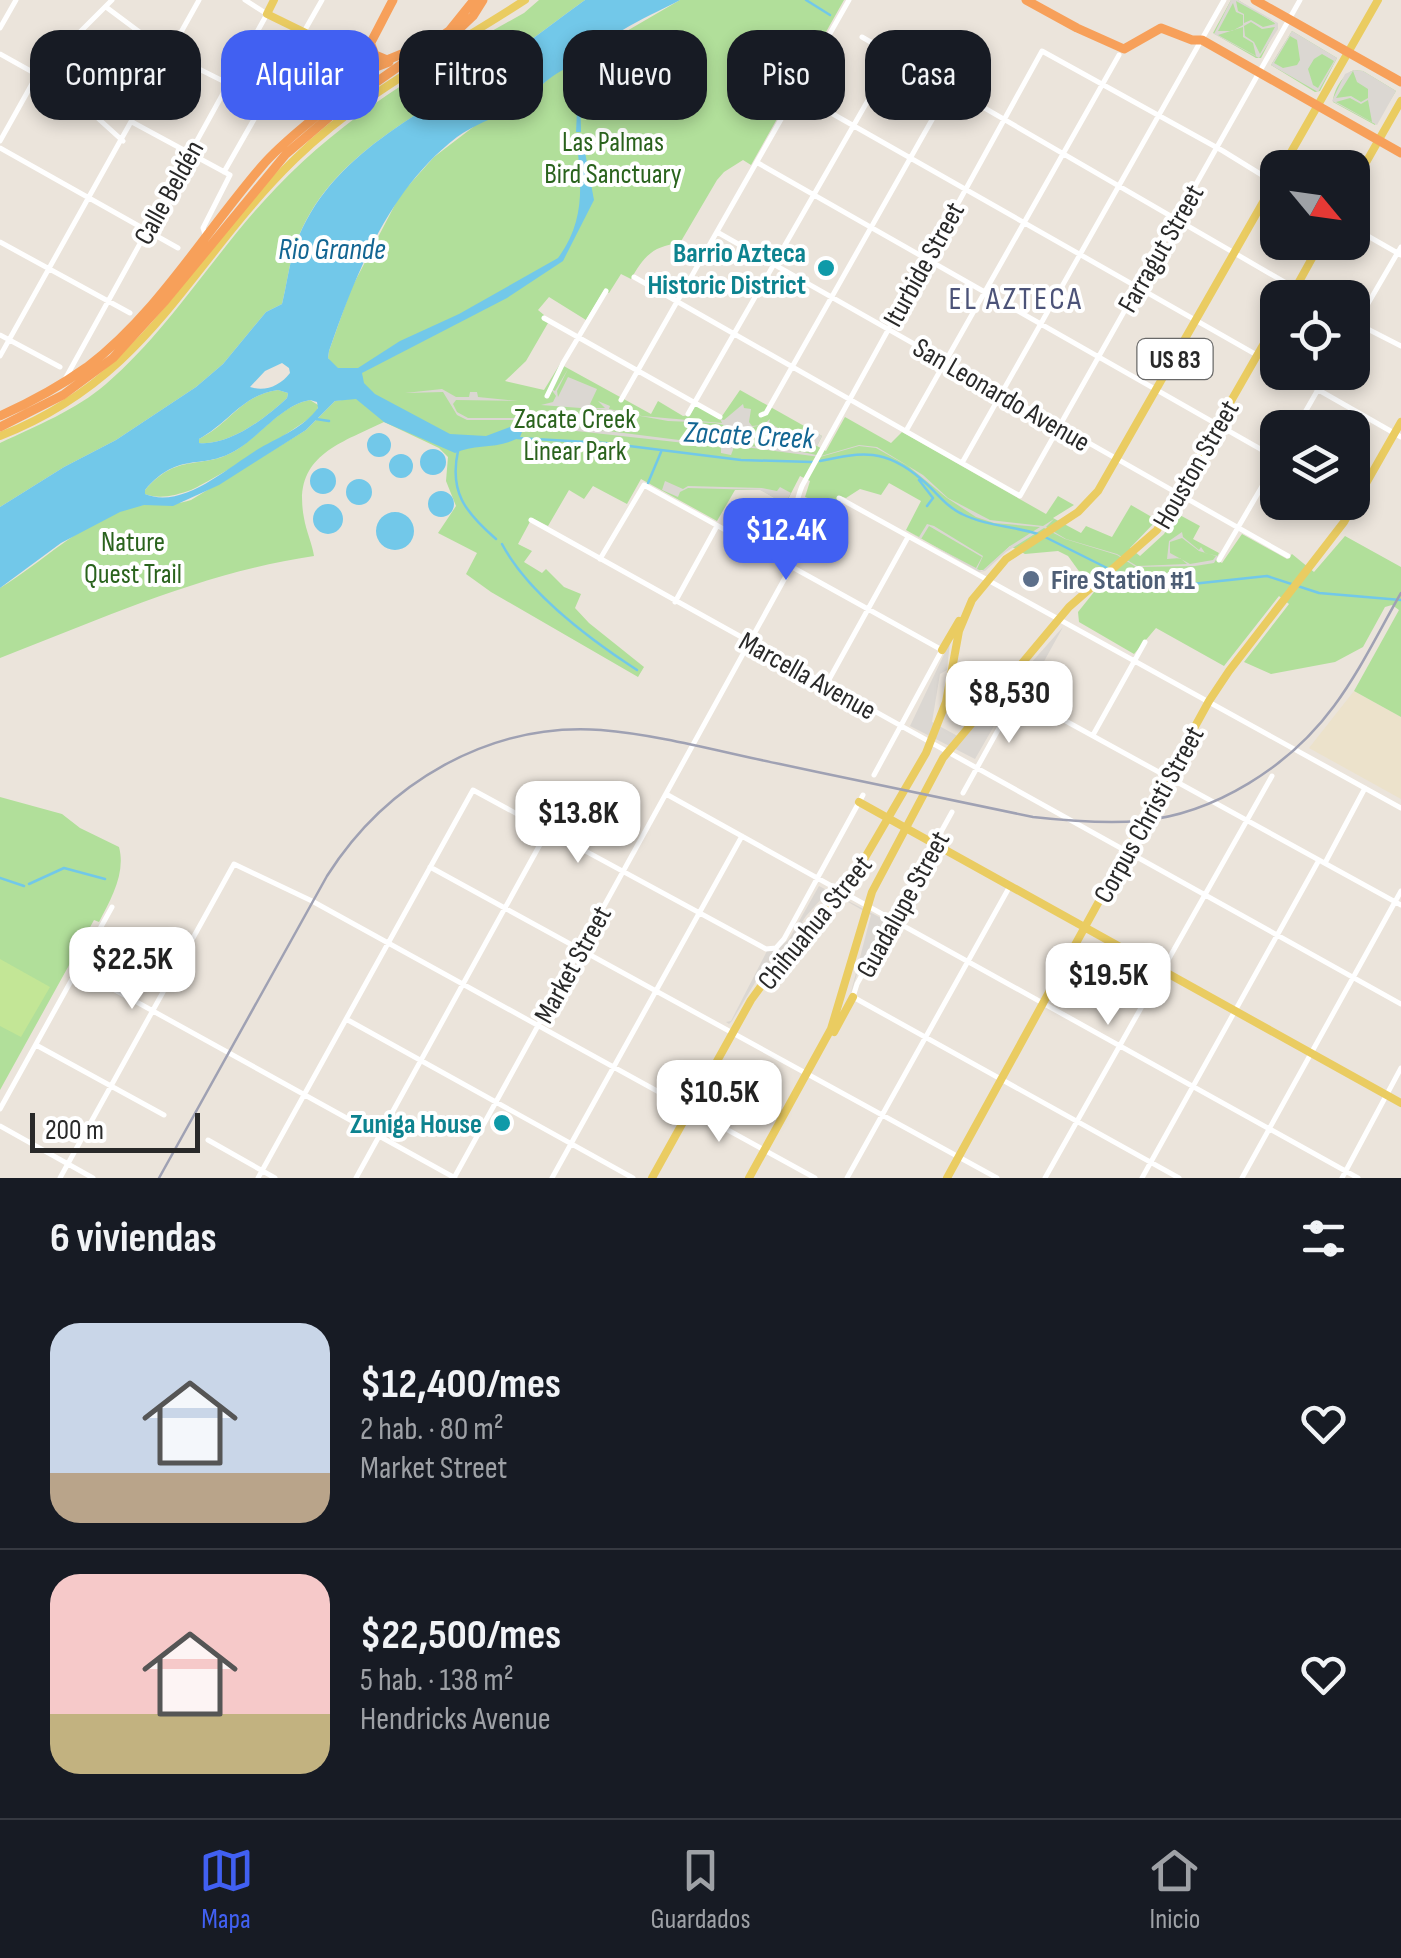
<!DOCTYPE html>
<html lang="es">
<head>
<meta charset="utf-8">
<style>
	:root { --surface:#171b24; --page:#242831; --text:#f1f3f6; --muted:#9ea1a6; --line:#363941; --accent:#4160f2 }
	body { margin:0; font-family:"Sofia Sans Condensed",sans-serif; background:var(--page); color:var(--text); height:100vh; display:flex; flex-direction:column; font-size:38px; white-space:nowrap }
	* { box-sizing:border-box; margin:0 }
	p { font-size:32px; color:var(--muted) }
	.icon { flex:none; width:55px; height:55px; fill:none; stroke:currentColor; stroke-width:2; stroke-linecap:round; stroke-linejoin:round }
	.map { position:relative; height:1178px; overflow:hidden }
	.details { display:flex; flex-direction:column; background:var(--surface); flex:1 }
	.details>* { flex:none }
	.hud { position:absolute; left:30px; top:30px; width:1342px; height:90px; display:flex; gap:20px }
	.needle { width:65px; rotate:119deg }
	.controls { position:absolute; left:1260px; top:150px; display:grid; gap:20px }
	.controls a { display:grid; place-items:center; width:110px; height:110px; border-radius:20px; background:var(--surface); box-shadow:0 5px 15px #0003; font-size:50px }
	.scale { position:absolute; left:30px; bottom:25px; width:170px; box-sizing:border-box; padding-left:10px; border:5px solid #292929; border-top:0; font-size:28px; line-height:35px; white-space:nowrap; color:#292929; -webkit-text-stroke:8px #fff; paint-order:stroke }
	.price { position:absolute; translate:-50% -85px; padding:0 22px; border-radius:20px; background:#fff; color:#222; font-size:32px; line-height:65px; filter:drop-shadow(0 2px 5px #0008) }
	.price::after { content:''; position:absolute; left:50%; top:60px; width:30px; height:22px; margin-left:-15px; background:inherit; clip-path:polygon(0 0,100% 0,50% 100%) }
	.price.selected { background:var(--accent); color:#fff }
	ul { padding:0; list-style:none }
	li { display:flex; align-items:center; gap:30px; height:250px; padding:0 50px }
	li+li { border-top:2px solid var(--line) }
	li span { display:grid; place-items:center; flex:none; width:280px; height:200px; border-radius:30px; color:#555 }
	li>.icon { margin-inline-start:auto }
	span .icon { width:120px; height:120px; fill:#fffc; stroke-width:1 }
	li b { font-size:42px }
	h2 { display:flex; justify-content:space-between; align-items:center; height:120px; padding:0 50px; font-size:42px }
	.tag { padding:0 35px; border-radius:30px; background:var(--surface); box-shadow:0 5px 15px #0003; font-size:35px; line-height:90px }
	.tag.selected { background:var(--accent); color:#fff }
	.dock { display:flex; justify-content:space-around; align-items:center; height:140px; border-top:2px solid var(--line); background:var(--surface); font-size:28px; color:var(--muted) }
	.dock a { display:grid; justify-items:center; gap:5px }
	.dock .selected { color:var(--accent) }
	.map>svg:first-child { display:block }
	.education { fill:#ece2cb }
	.green { fill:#b1df9a }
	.pitch { fill:#c3e696 }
	.plaza { fill:#dbd7d2; fill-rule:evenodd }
	.water { fill:#72c8e9; fill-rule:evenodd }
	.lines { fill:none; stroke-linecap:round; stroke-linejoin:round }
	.stream { stroke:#72c8e9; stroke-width:2.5 }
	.minor { stroke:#fff; stroke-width:5 }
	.major { stroke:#eacc61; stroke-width:8 }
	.highway { stroke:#f7a05a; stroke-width:9 }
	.rail { stroke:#9fa1b3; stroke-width:2.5 }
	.culture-dot { fill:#0f9aa8; stroke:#fff; stroke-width:4 }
	.service-dot { fill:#5c6f8a; stroke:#fff; stroke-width:4 }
	.labels { text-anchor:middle; stroke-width:8; stroke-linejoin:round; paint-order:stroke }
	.shield { fill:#fff; stroke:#696969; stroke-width:2.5 }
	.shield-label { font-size:25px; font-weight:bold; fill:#292929 }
	.park-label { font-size:28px; fill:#2a631d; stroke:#fff }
	.street-label { font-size:28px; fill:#292929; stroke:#fff }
	.culture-label { font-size:28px; font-weight:bold; fill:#0d838f; stroke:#fff; text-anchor:end }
	.service-label { font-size:28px; font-weight:bold; fill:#4e5e75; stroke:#fff; text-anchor:start }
	.water-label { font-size:30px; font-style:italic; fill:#136693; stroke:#fff }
	.quarter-label { font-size:32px; letter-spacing:2.5px; fill:#4c5378; stroke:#fff }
</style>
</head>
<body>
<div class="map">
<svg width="1401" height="1178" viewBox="0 0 1401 1178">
	<rect width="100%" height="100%" fill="#ebe4db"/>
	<path class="education" d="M 1354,691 L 1401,717 L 1401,799 L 1309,748 Z"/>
	<path class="green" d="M 539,0 L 585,0 C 556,21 528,43 498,63 C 425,113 328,153 296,244 C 289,263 287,284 282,304 L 266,312 L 223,364 L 196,387 L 116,440 L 64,467 L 0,507 L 0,443 C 36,426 76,410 106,384 C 172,327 216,250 276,188 C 349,112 433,64 524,13 Z
		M 680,0 L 844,0 L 751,165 L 743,160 L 724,172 L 717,180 L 680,243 C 653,246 644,256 631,279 L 621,274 L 609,293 L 604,290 L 586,320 L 549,297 L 538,310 L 544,315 L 542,320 L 548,323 L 526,361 L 505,381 L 544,390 L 560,364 L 651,414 L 658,401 L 683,416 L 690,415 L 695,405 L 720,419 L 740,390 L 822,436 L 817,446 L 826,451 L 845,417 L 891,443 L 902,432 L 1046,514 L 1058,496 L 1074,505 L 1053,518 L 1081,533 L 1086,526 L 1112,537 L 1131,505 L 1157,520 L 1130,548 L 1140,556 L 1164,534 L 1176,513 L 1200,526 L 1193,539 L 1219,553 L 1216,559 L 1222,563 L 1242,534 L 1287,559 L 1292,554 L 1314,572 L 1345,536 L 1401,567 L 1401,717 L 1354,691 L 1399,610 L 1392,605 L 1385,607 L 1363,647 L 1335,662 L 1271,674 L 1244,662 L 1289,604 L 1279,596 L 1224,666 L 1156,628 L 1134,654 L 1079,622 L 1078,612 L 1094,592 L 1068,556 L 1058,551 L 1025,554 L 1010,546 L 984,570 L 977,570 L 906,530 L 921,501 L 889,483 L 881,495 L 860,489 L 846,498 L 840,496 L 817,540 L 811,528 L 817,517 L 825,519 L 828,512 L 824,504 L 805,497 L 810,481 L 800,476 L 786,503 L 786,554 L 783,556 L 771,549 L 783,542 L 780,540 L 784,533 L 780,531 L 784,515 L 780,513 L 785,504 L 761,490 L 735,490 L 717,521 L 641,479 L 627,504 L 593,486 L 584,499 L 569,490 L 548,526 L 532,518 L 518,544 L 532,551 L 524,562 L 542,573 L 546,569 L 564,587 L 581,594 L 575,608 L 589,623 L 644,667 L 638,677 L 491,592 L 466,574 L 477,553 L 438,533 L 456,506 L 446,481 L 448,457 L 439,448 L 384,422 C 339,444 292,456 304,518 C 306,531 312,543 314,556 C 204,572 103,618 0,658 L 0,588 C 43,562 79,524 128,508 C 150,501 168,508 191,500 L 306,430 L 335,401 L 355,398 L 328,358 L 329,351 L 351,289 L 400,195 L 434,157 L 485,118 L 519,104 L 558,71 Z
		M 1231,0 L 1238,0 L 1278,25 L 1261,58 L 1256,58 L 1213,33 Z
		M 1292,31 L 1337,58 L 1320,91 L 1315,92 L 1271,65 Z
		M 1354,70 L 1363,71 L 1396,91 L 1375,125 L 1333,102 C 1333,91 1343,74 1354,70 Z
		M 278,390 L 288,393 L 287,398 C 266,418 229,446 199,443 L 199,439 C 231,423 241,395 278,390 Z
		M 310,400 L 318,405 C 318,407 318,410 316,412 C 310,422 206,484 191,490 C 177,495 159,500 145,494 L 145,490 C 180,450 202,472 238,449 C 261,434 282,405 310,400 Z
		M 0,797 L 62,814 L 80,828 L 119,847 C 126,873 111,899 99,922 L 94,920 L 0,1090 Z"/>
	<path class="pitch" d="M 0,959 L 50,987 L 21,1037 L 0,1026 Z"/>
	<path class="plaza" d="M 1231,0 L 1238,0 L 1278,23 L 1278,29 L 1259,58 L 1214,34 ZM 1236,1 L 1274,22 L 1275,24 L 1263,27 L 1251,20 L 1244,23 L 1244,14 L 1238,11 ZM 1233,3 L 1236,12 L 1243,15 L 1243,25 L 1232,31 L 1218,31 ZM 1251,22 L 1262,29 L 1275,27 L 1260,54 L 1254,42 L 1245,36 L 1244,26 ZM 1243,27 L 1243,37 L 1253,43 L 1256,56 L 1218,35 Z
		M 1292,31 L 1337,58 L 1318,92 L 1271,65 ZM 1290,36 L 1297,40 L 1300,60 L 1297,65 L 1283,68 L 1274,63 ZM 1322,54 L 1334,61 L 1318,88 L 1313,85 L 1308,69 L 1314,59 Z
		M 1354,70 L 1363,71 L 1396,91 L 1377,125 L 1332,101 L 1345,74 ZM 1353,71 L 1357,82 L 1368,89 L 1368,98 L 1361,102 L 1351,96 L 1336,98 ZM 1350,98 L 1361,104 L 1368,100 L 1372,122 L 1336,102 Z
		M 568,369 L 557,391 L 558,397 L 568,377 L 597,389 L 590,404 L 596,408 L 605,408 L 598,401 L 610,406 L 609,409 L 642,416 L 722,423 L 720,419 L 724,420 L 743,404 L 744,408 L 751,409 L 749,422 L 752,426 L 763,425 L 770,419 L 769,423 L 780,429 L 783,435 L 801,434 L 806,427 L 822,436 L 817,446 L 782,436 L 779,430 L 768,424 L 742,429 L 715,423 L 668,421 L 607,410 L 541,405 L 553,402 L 556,396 L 551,389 L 555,391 Z
		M 442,389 L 456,397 L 469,397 L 470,392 L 477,392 L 478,397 L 518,401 L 456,400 L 453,404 L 457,412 L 468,418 L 517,418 L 541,425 L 576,427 L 711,444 L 784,448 L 821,456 L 859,445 L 877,447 L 923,475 L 948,498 L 990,520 L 1043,526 L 1054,519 L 1046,527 L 1066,539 L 1117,554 L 1137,566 L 1187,564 L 1180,558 L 1167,559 L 1169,541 L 1182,532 L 1183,537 L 1199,550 L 1201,547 L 1205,553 L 1218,556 L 1214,563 L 1195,566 L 1136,567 L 1117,555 L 1065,539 L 1044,528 L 1006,552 L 985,571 L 979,572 L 911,533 L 919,537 L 927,524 L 934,526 L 983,556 L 977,569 L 982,571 L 1010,546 L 1040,527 L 994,523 L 976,517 L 947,498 L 908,466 L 876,448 L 859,446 L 820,457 L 745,447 L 734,447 L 731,455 L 721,453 L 721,447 L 540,427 L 519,420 L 467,420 L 457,415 L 443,392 L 405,393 ZM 929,526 L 982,557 L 976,568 L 921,539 ZM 1182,538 L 1199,551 L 1216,556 L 1213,560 L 1190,564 L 1170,553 L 1170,542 Z
		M 665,481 L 683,489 L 688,486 L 762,488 L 777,491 L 780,487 L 791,493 L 785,504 L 760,490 L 688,488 L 680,492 L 678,497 L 662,490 Z
		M 1063,627 L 1026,694 L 1016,693 L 1010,698 L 975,759 L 910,726 L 950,642 L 947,670 L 940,674 L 932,722 L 963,739 Z
		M 819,886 L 885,920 L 857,974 L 850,996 L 871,915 L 832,893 L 826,899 L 823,897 L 806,916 L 802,922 L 805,925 L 762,971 L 732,1021 L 729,1024 L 726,1022 L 731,1021 L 767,951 L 775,951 L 789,939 Z"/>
	<path class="water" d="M 585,0 L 680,0 C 655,14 601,35 588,61 C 577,81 581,110 581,132 L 576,132 L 579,69 L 572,66 C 549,74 537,92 517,105 C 497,118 476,123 457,137 C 389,189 356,273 329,351 L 328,358 L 338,368 L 358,368 L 400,341 L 459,314 L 558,258 C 587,219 581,181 576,135 L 582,136 L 594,200 L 563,261 L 507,298 L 362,373 L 364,383 L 375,394 L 450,434 L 486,436 L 515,425 L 522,432 L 520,437 C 498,450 475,443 455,453 L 384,422 L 356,399 L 335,401 L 306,430 L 219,485 L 173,506 L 144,505 L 120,512 L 61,543 L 0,588 L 0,507 L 64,467 L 116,440 L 196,387 L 223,364 L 266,312 L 282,304 C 287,284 289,263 296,244 C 329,153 424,113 498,63 C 528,43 556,21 585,0 ZM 282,363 L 289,368 L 290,373 C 280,386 265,392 250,387 L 265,371 ZM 278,390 L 288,393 L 287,398 C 266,418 229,446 199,443 L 199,439 C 230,422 242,395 278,390 ZM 310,400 L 317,402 L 318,408 C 303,428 281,436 260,448 C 229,466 183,510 145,494 L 145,490 C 180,449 202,472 238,449 C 261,435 282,405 310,400 Z
		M367 445a12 12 0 1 1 24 0a12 12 0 1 1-24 0Z
		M420 462a13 13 0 1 1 26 0a13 13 0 1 1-26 0Z
		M389 466a12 12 0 1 1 24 0a12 12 0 1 1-24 0Z
		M310 481a13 13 0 1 1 26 0a13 13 0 1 1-26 0Z
		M346 492a13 13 0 1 1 26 0a13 13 0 1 1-26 0Z
		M428 504a13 13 0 1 1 26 0a13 13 0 1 1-26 0Z
		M313 519a15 15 0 1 1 30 0a15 15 0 1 1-30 0Z
		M376 531a19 19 0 1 1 38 0a19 19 0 1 1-38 0Z"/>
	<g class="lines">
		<path class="stream" d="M 806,0 L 830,15
			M 316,419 L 329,421
			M 517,438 L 605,443 L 741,460 L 812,462
			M 458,451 C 449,492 465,512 496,539
			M 820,461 C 862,452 885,448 921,479 C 936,491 945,506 962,514 C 986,526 1013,526 1038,534
			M 919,480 L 933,498 L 927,506
			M 648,483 L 661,452
			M 1045,537 L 1127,578 L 1173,586 L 1267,576 L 1319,593 L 1401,600
			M 502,544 C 528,593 591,640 637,670
			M 0,878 L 24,886
			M 29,884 L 64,868 L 105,879"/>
		<path class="minor" d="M 106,7 L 169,54 L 295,117
			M 0,28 L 16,0
			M 862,37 L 1312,298
			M 0,54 L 70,93 L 123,141
			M 810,101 L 1278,367
			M 132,122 L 230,175 L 203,228 L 205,234
			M 0,141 L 37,75 L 112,0
			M 0,148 L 178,248
			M 758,163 L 1278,459
			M 224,172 L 322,0
			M 1352,227 L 1401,255
			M 717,232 L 1288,556
			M 0,242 L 130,313
			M 634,277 L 1020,496 L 1300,0
			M 544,318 L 720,417
			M 1352,321 L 1401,346
			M 1352,331 L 1401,247
			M 0,335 L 60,367
			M 0,356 L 199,0
			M 1287,372 L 1401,437
			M 64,381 L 267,14 L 245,0
			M 547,396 L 563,363 L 606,291
			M 621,400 L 849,0
			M 688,414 L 894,55
			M 761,415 L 766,413 L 950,88
			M 1296,428 L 1328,372
			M 906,431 L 1119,55
			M 962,463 L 1224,0
			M 839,498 L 1401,808
			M 531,520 L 1401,1004
			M 600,559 L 644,485 L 942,650 L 874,775
			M 1219,560 L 1278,459
			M 675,602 L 717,526
			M 826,685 L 908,537
			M 1093,735 L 1145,642
			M 963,793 L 1013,703 L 1022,697 L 1401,905
			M 666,794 L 1358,1178
			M 952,812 L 857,984 L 853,997 L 1179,1178
			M 1325,863 L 1365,788
			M 430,867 L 997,1178
			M 77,969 L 455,1178
			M 346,1019 L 633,1178
			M 36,1045 L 164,1115
			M 0,1109 L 112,907
			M 0,1126 L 93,1178
			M 208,1140 L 275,1178
			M 60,1178 L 234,864 L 312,901 L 815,1178
			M 258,1178 L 473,790 L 766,949 L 776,948 L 784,939 L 863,795
			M 356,1178 L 548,830
			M 454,1178 L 786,576 C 796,547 790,515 802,486 L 1042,51 L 1223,151 L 1278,185
			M 552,1178 L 742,836
			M 847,1178 L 1010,886
			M 1045,1178 L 1272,776
			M 1142,1178 L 1319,860
			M 1242,1178 L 1401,891
			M 1342,1178 L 1401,1068"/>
		<path class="major" d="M 274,0 L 267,14 L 359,59
			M 1282,168 L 1378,0
			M 1352,187 L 1401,101
			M 1290,298 L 1321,242
			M 0,436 C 151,377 188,263 295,159 C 362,93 447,51 525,0
			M 942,650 L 959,621
			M 859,802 L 1401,1103
			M 834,1032 L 853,997
			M 652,1178 L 751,1000 L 775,967 L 849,885 L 926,753 L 946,702 L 959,631 L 972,600 L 1006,559 L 1078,512 L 1098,491 L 1278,176
			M 749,1178 L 831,1029 L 872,892 L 943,758 L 1069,607 L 1157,530 L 1278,319
			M 947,1178 L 1209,701 L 1229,671 L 1344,522 L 1401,422"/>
		<path class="highway" d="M 1026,0 L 1077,28 L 1124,49 L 1161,28 L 1192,40 L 1202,40 L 1401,153
			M 1255,0 L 1401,82
			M 455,33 L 473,16 L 483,0
			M 370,42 L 375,55 L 387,60 L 414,49
			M 359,59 L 376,67 L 389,62
			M 337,104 L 353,87 L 352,73
			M 0,416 C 31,402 59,387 87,367 C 157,314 205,232 262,166 C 284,140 312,122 335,99 C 353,81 380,24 393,0
			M 0,427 L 63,395 L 113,358 L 165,301 L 286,154 L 341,107 L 449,31 L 474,0"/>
		<path class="rail" d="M 159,1178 L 327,876 C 386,783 489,722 601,730 C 661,735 721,752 780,764 C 864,782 948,799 1033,817 C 1069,821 1104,824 1140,821 C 1215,814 1290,766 1334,706 C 1360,671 1379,631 1401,593"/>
	</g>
	<g class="culture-dot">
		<circle cx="826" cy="268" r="10"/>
		<circle cx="502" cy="1123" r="10"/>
	</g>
	<circle class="service-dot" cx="1031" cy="579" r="10"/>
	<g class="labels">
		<rect class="shield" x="1137.5" y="339" width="75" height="40" rx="8"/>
		<g class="shield-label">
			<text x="1175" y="368">US 83</text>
		</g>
		<g class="park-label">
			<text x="613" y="151">Las Palmas<tspan x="613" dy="32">Bird Sanctuary</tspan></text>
			<text x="575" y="428">Zacate Creek<tspan x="575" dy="32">Linear Park</tspan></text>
			<text x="133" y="551">Nature<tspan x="133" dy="32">Quest Trail</tspan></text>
		</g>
		<g class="street-label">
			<text transform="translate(168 192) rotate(-61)" y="10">Calle Beldén</text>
			<text transform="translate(1160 248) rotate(-60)" y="10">Farragut Street</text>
			<text transform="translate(923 264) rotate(-61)" y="10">Iturbide Street</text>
			<text transform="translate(1002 394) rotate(30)" y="10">San Leonardo Avenue</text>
			<text transform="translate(1195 464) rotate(-60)" y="10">Houston Street</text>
			<text transform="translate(808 675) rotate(29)" y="10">Marcella Avenue</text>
			<text transform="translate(1148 814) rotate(-61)" y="10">Corpus Christi Street</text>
			<text transform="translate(902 904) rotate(-61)" y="10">Guadalupe Street</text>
			<text transform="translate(814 922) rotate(-51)" y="10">Chihuahua Street</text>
			<text transform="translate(572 964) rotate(-61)" y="10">Market Street</text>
		</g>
		<g class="culture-label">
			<text x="806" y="262">Barrio Azteca<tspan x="806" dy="32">Historic District</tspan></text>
			<text x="482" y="1133">Zuniga House</text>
		</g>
		<g class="service-label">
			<text x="1051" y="589">Fire Station #1</text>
		</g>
		<g class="water-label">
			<text x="332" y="259">Rio Grande</text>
			<text transform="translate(749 435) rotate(3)" y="10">Zacate Creek</text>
		</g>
		<g class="quarter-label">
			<text x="1016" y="309">EL AZTECA</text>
		</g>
	</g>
</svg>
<div class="controls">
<a><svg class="needle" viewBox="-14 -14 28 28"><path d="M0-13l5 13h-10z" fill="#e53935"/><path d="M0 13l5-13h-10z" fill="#9ea1a6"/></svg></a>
<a><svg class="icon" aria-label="locate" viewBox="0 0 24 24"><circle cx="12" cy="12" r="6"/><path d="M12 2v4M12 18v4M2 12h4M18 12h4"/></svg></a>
<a><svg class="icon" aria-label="layers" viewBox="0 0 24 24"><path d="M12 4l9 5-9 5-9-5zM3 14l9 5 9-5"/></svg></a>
</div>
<div class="scale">200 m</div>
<b class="price selected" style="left:786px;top:583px">$12.4K</b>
<b class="price" style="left:1009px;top:746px">$8,530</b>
<b class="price" style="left:578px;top:866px">$13.8K</b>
<b class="price" style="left:132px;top:1012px">$22.5K</b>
<b class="price" style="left:1108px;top:1028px">$19.5K</b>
<b class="price" style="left:719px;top:1145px">$10.5K</b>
<div class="hud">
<a class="tag">Comprar</a>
<a class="tag selected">Alquilar</a>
<a class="tag">Filtros</a>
<a class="tag">Nuevo</a>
<a class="tag">Piso</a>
<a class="tag">Casa</a>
</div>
</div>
<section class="details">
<h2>6 viviendas<svg class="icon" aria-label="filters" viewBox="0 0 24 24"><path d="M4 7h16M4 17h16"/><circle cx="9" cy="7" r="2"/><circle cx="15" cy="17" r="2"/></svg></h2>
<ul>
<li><span style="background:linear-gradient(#c9d6e8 75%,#b9a48a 0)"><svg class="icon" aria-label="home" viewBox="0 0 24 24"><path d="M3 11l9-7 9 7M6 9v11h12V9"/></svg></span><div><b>$12,400/mes</b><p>2 hab. · 80 m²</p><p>Market Street</p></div><svg class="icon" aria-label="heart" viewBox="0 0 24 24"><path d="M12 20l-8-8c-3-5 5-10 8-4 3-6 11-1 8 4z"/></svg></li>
<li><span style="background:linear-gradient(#f6c9c9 70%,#c2b280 0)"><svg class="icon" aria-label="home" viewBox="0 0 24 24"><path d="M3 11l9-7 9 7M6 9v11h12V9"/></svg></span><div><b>$22,500/mes</b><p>5 hab. · 138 m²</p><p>Hendricks Avenue</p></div><svg class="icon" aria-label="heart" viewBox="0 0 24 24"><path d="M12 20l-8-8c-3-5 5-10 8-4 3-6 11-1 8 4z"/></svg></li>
</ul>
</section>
<nav class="dock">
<a class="selected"><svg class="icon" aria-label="map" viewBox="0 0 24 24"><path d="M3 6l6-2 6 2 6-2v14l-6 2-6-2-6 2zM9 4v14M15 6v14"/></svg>Mapa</a>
<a><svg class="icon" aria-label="saved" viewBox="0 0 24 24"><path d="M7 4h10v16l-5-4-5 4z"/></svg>Guardados</a>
<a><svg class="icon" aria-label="home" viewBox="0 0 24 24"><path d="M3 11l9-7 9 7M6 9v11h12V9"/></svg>Inicio</a>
</nav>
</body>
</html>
